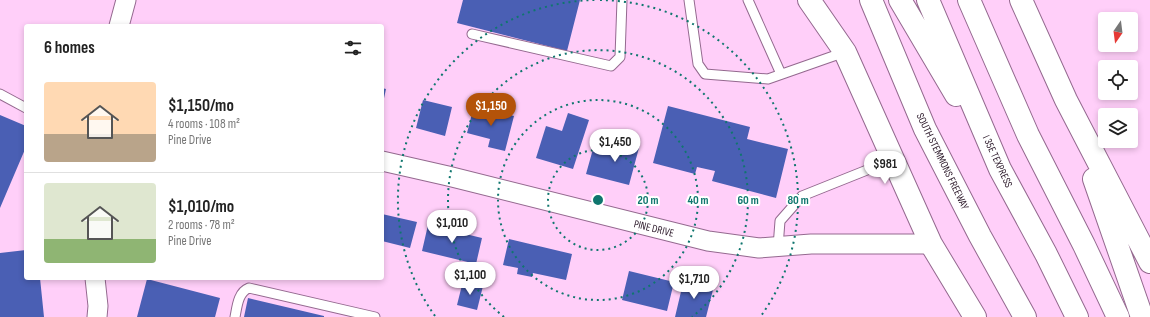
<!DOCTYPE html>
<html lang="en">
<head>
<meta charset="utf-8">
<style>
	:root { --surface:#fff; --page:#f2f2f2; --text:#222; --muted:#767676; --line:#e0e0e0; --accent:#b45309 }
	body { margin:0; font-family:"Sofia Sans Condensed",sans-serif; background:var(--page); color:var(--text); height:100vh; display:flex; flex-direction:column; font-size:15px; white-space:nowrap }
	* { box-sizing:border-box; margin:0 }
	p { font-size:13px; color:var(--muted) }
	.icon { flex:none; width:22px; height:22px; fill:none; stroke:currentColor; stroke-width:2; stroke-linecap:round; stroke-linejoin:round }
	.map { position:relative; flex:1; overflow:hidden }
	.side { position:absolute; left:24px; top:24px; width:360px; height:256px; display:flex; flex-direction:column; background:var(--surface); border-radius:4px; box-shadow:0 2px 6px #0003 }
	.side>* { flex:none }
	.needle { width:26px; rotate:194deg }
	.controls { position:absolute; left:1098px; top:12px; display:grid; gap:8px }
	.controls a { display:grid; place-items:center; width:40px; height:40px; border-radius:4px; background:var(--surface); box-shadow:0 2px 6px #0003; font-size:20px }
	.price { position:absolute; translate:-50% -34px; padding:0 9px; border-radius:14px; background:#fff; color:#222; font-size:13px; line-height:26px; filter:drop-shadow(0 1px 2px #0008) }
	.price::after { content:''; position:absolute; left:50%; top:24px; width:12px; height:9px; margin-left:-6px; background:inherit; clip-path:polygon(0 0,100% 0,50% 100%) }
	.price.on { background:var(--accent); color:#fff }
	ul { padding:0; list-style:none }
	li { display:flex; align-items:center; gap:12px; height:100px; padding:0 20px }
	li+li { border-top:1px solid var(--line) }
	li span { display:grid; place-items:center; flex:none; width:112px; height:80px; border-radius:4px; color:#555 }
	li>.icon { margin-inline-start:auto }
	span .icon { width:48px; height:48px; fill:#fffc; stroke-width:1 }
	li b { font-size:17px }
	h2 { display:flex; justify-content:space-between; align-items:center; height:48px; padding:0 20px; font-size:17px }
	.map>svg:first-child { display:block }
	.building { fill:#4a5fb4 }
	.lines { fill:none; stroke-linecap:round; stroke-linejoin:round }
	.service-casing { stroke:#94698f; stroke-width:11 }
	.minor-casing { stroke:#94698f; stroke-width:21 }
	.secondary-casing { stroke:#94698f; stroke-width:24 }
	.motorway-casing { stroke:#94698f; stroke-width:24 }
	.service { stroke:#fff; stroke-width:9 }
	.minor { stroke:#fff; stroke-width:19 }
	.secondary { stroke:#fff; stroke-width:22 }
	.motorway { stroke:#fff; stroke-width:22 }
	.ring { fill:none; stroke:#0f766e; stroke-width:2; stroke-dasharray:2 4 }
	.labels { text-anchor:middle; stroke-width:4; stroke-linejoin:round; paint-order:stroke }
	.street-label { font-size:11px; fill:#332131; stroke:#fff }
	.centre { fill:#0f766e; stroke:#fff; stroke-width:2 }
	.ring-label { font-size:12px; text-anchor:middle; font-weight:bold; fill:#0f766e; stroke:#fff; stroke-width:4; stroke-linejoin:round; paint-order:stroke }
</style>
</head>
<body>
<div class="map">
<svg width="1150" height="317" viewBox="0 0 1150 317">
	<rect width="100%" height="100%" fill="#ffcff9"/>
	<path class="building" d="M 463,0 L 580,0 L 567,51 L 457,23 Z
		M 382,88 L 386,89 L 383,103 L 382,103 Z
		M 423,100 L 452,107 L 445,136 L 416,128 Z
		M 474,106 L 514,116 L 505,151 L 488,147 L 490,139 L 467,133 Z
		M 668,106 L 750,127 L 747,139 L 788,149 L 776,198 L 712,181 L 715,171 L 697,167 L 695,174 L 653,163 Z
		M 568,113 L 589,120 L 573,169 L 536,158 L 546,126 L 562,131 Z
		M 0,115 L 26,126 L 26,147 L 0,208 Z
		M 618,138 L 640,144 L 629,185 L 586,174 L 593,149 L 614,155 Z
		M 382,214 L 417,222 L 410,248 L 382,241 Z
		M 428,225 L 482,238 L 476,264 L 422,251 Z
		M 509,239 L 572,254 L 566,280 L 533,273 L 532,277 L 517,274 L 518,268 L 503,265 Z
		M 26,250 L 26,278 L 40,278 L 44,317 L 0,317 L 0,253 Z
		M 629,271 L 674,282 L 667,311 L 622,300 Z
		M 147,279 L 220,298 L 215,317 L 137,317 Z
		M 684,279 L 714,286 L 706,317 L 675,317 Z
		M 463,281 L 483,286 L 477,310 L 457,305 Z
		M 248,298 L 324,316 L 324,317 L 244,317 Z"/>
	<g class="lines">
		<defs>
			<path id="service" d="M 689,0 L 698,64 L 705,74 L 768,79 L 845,52
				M 748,0 L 781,74
				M 472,34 L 611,66 L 620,57 L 622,0
				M 0,94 L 26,108
				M 778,247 L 780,221 L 802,196 L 892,160
				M 235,317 C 237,307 238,292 249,288 L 375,317"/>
			<path id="minor" d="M 119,26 L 126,0
				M 382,161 L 448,176 L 708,241 L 759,248 L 811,244 L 931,244
				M 95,278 L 98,306 L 97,317"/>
			<path id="secondary" d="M 809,0 L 845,52 L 931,244 L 975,317
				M 1021,0 L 1066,100 L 1150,262
				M 1094,179 L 1142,317"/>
			<path id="motorway" d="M 871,0 L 925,129 L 980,236 L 1025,317
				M 900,0 L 956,95
				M 928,0 L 1000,169 L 1046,254 L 1077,317
				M 969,0 L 1028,135 L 1084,245 L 1118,317"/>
		</defs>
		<use href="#service" class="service-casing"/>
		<use href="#minor" class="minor-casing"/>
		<use href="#secondary" class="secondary-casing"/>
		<use href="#motorway" class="motorway-casing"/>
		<use href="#service" class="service"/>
		<use href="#minor" class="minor"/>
		<use href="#secondary" class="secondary"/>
		<use href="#motorway" class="motorway"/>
	</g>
	<g class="ring">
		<circle cx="598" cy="200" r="50"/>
		<circle cx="598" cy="200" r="100"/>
		<path d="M504 317A150 150 0 1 1 692 317"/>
		<path d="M435 316A200 200 0 0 1 596 0M600 0A200 200 0 0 1 761 316"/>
	</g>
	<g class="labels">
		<g class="street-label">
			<text transform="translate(943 161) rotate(64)" y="4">SOUTH STEMMONS FREEWAY</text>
			<text transform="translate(998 161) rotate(65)" y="4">I 35E TEXPRESS</text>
			<text transform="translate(654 228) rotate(14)" y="4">PINE DRIVE</text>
		</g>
	</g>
	<circle cx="598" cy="200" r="6" class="centre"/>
	<g class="ring-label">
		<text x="648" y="204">20 m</text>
		<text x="698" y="204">40 m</text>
		<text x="748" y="204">60 m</text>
		<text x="798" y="204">80 m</text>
	</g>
</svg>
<div class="controls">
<a><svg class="needle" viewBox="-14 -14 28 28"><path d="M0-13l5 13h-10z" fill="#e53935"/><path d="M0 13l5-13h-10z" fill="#767676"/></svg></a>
<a><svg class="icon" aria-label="locate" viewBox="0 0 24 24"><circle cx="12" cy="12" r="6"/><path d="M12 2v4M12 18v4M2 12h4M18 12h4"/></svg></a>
<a><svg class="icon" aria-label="layers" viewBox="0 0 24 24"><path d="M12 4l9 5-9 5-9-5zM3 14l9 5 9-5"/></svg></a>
</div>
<b class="price on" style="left:491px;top:127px">$1,150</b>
<b class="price" style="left:615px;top:163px">$1,450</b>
<b class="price" style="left:885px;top:185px">$981</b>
<b class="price" style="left:452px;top:244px">$1,010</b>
<b class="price" style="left:470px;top:296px">$1,100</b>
<b class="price" style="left:694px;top:300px">$1,710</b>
<section class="side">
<h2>6 homes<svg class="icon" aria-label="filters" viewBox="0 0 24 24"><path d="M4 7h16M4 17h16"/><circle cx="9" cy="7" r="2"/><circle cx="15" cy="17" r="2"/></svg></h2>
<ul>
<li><span style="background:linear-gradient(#ffd9b3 65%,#b9a48a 0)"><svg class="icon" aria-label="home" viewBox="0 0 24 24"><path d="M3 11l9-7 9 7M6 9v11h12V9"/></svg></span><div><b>$1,150/mo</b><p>4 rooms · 108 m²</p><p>Pine Drive</p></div></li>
<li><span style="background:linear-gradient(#dfe7d0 70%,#8fb573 0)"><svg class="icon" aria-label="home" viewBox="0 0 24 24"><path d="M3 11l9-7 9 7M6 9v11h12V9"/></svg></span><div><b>$1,010/mo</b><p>2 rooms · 78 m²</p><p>Pine Drive</p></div></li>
</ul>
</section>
</div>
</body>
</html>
